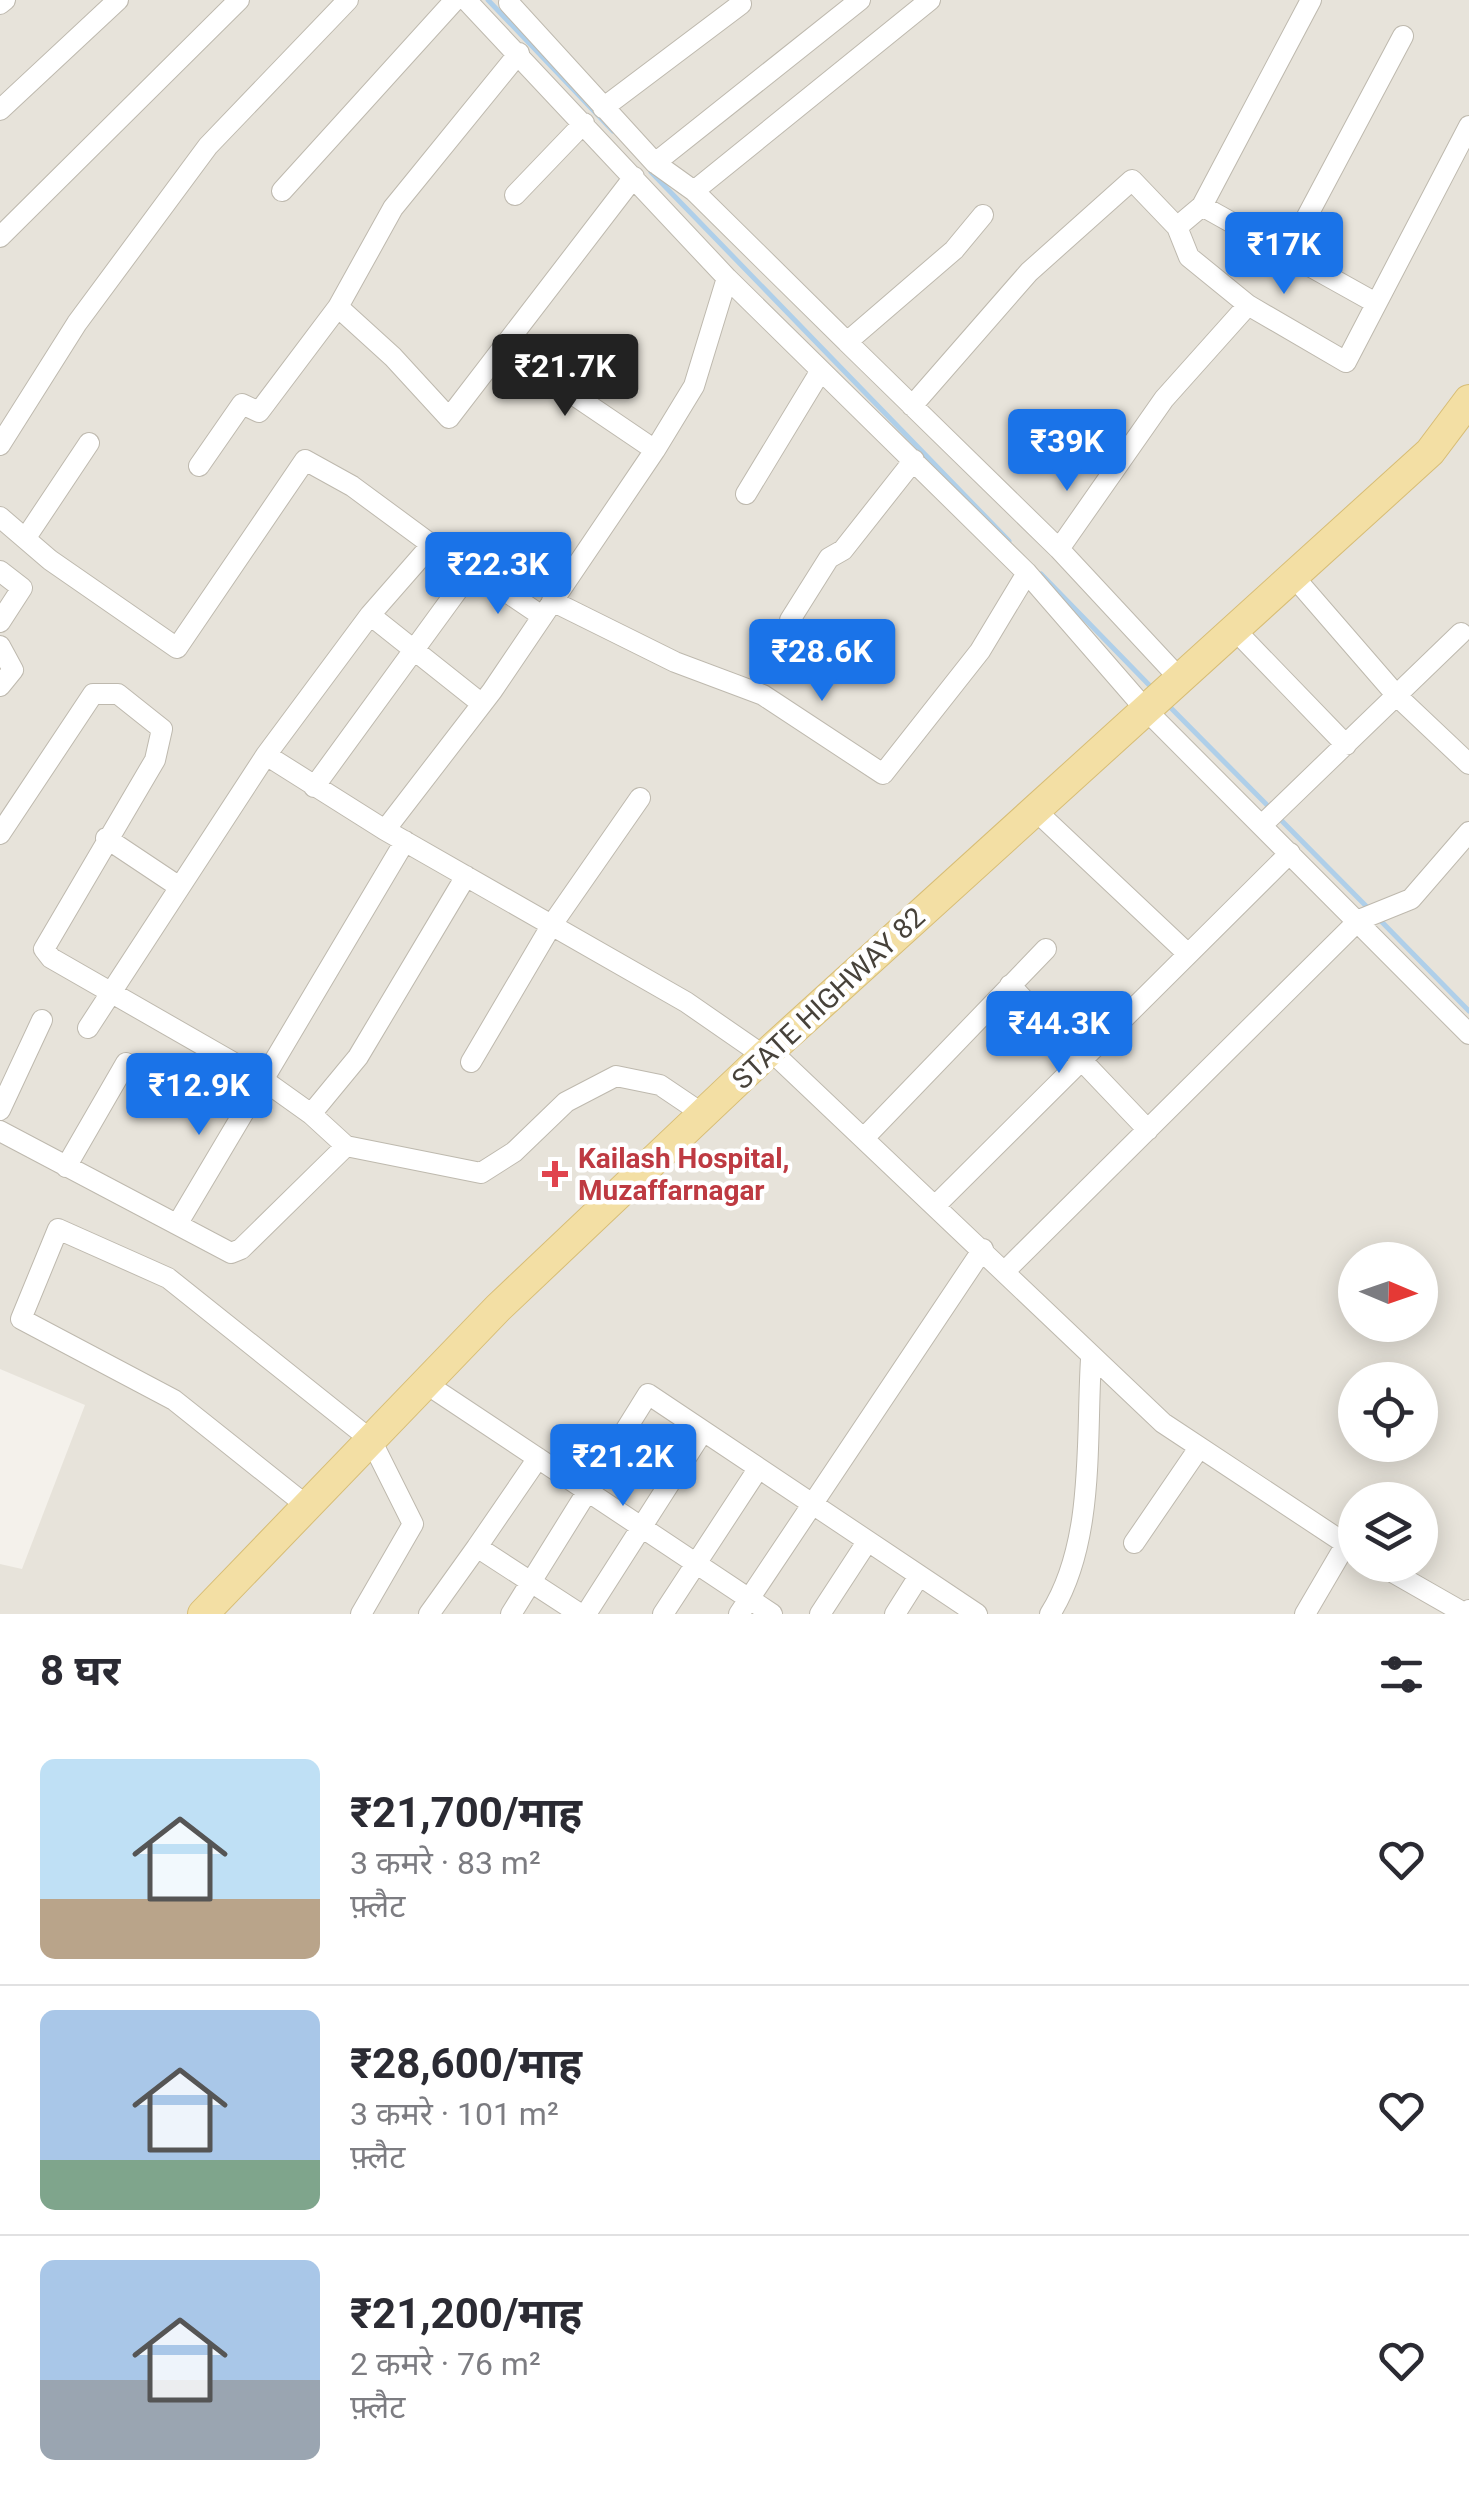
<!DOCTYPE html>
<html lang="hi">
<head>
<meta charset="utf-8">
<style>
	:root { --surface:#fff; --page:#f2f2f3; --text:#2b2b33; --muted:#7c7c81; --line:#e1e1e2; --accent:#1a73e8 }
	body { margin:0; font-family:Roboto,"Noto Sans Devanagari",sans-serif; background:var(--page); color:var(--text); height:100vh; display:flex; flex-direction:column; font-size:38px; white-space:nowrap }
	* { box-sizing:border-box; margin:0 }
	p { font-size:32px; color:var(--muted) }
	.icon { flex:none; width:55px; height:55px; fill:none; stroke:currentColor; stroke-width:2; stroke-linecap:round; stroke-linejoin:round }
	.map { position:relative; height:1614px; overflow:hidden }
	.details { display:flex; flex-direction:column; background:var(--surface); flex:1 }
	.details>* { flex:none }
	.needle { width:65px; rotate:92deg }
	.buttons { position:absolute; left:1338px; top:1242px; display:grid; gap:20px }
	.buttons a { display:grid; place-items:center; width:100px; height:100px; border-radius:50%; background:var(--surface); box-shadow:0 5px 25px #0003; font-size:50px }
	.price { position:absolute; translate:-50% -85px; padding:0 22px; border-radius:10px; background:var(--accent); color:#fff; font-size:32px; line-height:65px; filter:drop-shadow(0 2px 5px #0008) }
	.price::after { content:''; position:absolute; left:50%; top:60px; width:30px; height:22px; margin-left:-15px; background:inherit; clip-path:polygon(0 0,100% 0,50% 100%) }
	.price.on { background:#222; color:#fff }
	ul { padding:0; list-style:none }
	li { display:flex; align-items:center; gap:30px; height:250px; padding:0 40px }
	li+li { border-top:2px solid var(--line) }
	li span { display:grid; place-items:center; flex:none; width:280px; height:200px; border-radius:15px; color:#555 }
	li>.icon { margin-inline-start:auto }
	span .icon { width:120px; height:120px; fill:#fffc; stroke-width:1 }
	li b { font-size:42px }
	h2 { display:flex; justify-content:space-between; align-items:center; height:120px; padding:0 40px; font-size:42px }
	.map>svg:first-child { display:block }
	.residential { fill:#e7e3da; fill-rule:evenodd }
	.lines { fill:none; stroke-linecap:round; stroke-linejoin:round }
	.stream { stroke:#afcfe9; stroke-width:5 }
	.minor-casing { stroke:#beb9ae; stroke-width:22 }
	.primary-casing { stroke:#d7bd75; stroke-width:32 }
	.minor { stroke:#fff; stroke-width:20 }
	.primary { stroke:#f3dfa4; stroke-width:30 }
	.health-dot { fill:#e0444e; stroke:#fff; stroke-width:4 }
	.labels { text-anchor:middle; stroke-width:9; stroke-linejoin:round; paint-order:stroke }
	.street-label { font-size:28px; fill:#47423a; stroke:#fff }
	.health-label { font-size:28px; font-weight:bold; fill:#be3a42; stroke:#fff; text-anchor:start }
</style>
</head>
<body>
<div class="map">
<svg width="1469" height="1614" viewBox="0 0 1469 1614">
	<rect width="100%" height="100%" fill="#f4f1eb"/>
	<path class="residential" d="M 0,0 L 1469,0 L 1469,1614 L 0,1614 L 0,1564 L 22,1569 L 85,1405 L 0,1369 ZM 1355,1260 L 1420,1260 L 1420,1325 L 1355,1325 ZM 1355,1380 L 1420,1380 L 1420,1445 L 1355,1445 ZM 1355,1500 L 1420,1500 L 1420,1565 L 1355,1565 Z"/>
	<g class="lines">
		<path class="stream" d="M 488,0 L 613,131
			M 651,172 L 1009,541
			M 1041,574 L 1152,688
			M 1166,703 L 1271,809
			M 1278,817 L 1369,909
			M 1377,917 L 1469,1011"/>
		<defs>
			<path id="minor" d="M 466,0 L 727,278
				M 509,3 L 655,163 L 694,191 L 847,342 L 954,250 L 983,215
				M 0,4 L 5,0
				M 603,108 L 741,4
				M 0,110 L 118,0
				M 655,163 L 860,0
				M 282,191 L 455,0
				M 694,191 L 930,0
				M 515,195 L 584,123
				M 1202,206 L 1374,302
				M 1177,227 L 1202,206 L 1311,0
				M 0,237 L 239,0
				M 1286,256 L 1403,36
				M 338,307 L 393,357 L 449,418 L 634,177
				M 847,342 L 1059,549
				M 503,347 L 655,450
				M 912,406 L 1029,272 L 1132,180 L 1177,227 L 1189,257 L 1248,305 L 1346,362 L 1469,126
				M 0,445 L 77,323 L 208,146 L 348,0
				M 199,466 L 242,404 L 259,412 L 338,307 L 393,208 L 519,53
				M 746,494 L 820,372
				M 0,517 L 50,560 L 177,648 L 305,460 L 352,486 L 470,573 L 480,574 L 542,616
				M 27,536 L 89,443
				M 0,571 L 22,588 L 0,622
				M 1294,577 L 1398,697 L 1469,764
				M 552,601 L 675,662 L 763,695 L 883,774 L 980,651 L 1027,573
				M 370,615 L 433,543
				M 790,620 L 829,558 L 843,550 L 914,460
				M 1235,630 L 1346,745
				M 0,646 L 13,670 L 0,686
				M 1180,679 L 1059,549 L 1164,399 L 1248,305
				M 314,787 L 470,573
				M 1035,810 L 1188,954
				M 1262,825 L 1461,633
				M 385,830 L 266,755 L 370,615 L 482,704
				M 0,834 L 93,694 L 118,694 L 162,729 L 155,760 L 44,949 L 51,958 L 262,1079 L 311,1114 L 346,1146 L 481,1173 L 514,1152 L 566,1102 L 616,1076 L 660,1085 L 703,1114
				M 106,838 L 178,886
				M 1010,985 L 1148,1130
				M 88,1028 L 266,755
				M 770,1050 L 1163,1423 L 1355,1550
				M 764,1056 L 686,1002 L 385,830 L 492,691 L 655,450 L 694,386 L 727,278 L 1027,573 L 1146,710 L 1469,1034
				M 471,1062 L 551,926 L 640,798
				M 0,1110 L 42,1020
				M 311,1114 L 358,1057 L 466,876
				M 0,1131 L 231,1253 L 241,1249 L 346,1146
				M 864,1138 L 1046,949
				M 66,1167 L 126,1063
				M 936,1205 L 1290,853
				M 178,1223 L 405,841
				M 1005,1271 L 1359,920 L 1411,899 L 1469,832
				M 425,1383 L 772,1614
				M 307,1506 L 174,1400 L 21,1319 L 58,1229 L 168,1278 L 371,1440 L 413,1524 L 361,1614
				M 1134,1543 L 1199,1448
				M 477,1547 L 538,1458
				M 1380,1565 L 1464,1613 L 1469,1610
				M 429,1614 L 477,1547 L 580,1614
				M 511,1614 L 648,1394 L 977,1614
				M 586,1614 L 703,1431
				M 663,1614 L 758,1469
				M 739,1614 L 983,1249
				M 820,1614 L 867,1542
				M 895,1614 L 919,1576
				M 1050,1614 C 1095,1543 1086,1441 1091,1359
				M 1305,1614 L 1346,1544"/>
			<path id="primary" d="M 203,1614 L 498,1308 L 764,1056 L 1430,452 L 1469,400"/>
		</defs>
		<use href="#minor" class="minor-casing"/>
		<use href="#primary" class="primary-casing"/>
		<use href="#minor" class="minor"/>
		<use href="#primary" class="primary"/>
	</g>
	<path class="health-dot" d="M550 1159h10v10h10v10h-10v10h-10v-10h-10v-10h10z"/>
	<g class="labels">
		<g class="street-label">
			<text transform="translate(828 998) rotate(-43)" y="10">STATE HIGHWAY 82</text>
		</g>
		<g class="health-label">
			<text x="578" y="1168">Kailash Hospital,<tspan x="578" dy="32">Muzaffarnagar</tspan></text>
		</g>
	</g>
</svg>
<div class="buttons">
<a><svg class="needle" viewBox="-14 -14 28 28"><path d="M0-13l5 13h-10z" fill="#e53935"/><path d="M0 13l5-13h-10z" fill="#7c7c81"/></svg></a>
<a><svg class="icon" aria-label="locate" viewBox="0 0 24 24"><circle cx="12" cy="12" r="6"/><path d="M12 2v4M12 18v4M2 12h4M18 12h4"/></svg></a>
<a><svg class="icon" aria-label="layers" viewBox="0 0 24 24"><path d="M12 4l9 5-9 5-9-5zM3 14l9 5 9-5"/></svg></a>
</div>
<b class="price" style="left:1284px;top:297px">₹17K</b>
<b class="price on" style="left:565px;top:419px">₹21.7K</b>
<b class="price" style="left:1067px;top:494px">₹39K</b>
<b class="price" style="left:498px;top:617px">₹22.3K</b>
<b class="price" style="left:822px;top:704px">₹28.6K</b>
<b class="price" style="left:1059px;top:1076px">₹44.3K</b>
<b class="price" style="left:199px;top:1138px">₹12.9K</b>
<b class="price" style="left:623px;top:1509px">₹21.2K</b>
</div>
<section class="details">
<h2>8 घर<svg class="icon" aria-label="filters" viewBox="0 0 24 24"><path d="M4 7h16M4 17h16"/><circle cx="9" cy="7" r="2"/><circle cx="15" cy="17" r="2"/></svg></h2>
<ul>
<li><span style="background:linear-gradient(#bfe0f5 70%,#b9a48a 0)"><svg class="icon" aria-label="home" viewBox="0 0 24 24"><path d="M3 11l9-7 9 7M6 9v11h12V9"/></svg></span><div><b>₹21,700/माह</b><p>3 कमरे · 83 m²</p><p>फ़्लैट</p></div><svg class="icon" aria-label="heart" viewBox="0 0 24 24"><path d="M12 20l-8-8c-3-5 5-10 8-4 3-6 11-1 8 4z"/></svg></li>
<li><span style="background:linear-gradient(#a9c7e8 75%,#7fa58c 0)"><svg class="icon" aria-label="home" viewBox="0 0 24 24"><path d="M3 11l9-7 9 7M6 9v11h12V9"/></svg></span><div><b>₹28,600/माह</b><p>3 कमरे · 101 m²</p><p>फ़्लैट</p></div><svg class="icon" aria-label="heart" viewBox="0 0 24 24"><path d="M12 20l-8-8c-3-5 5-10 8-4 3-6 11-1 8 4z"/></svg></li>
<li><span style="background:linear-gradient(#a9c7e8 60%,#9aa5b1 0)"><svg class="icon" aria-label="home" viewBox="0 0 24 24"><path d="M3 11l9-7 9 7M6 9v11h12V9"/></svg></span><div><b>₹21,200/माह</b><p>2 कमरे · 76 m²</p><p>फ़्लैट</p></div><svg class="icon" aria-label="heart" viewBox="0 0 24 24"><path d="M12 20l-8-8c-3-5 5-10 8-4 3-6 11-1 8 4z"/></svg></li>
</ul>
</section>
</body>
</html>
